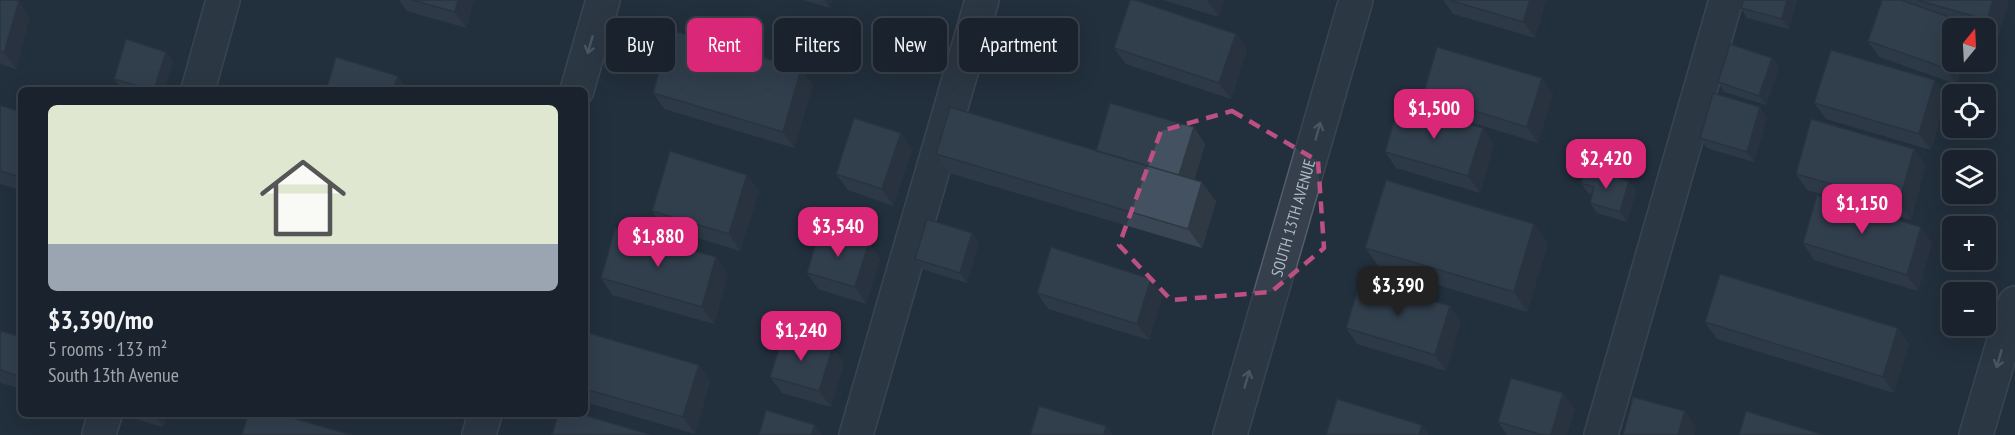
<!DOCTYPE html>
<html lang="en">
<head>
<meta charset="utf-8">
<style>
	:root { --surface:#1a232d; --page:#232b35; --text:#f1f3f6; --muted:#9fa4aa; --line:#384049; --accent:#db2777 }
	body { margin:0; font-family:"PT Sans Narrow",sans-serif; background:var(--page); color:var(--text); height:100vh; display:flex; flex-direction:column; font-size:22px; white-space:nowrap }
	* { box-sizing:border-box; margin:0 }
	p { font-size:20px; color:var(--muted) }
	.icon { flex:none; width:33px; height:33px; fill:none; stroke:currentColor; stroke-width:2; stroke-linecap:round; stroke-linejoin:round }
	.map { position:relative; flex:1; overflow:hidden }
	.side { position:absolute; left:18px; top:87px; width:570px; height:330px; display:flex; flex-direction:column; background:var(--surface); border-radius:9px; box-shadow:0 6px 24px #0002,0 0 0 2px var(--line) }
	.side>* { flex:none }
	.top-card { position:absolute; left:606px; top:18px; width:570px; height:54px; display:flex; gap:12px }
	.needle { width:39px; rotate:18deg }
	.tools { position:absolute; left:1942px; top:18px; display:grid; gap:12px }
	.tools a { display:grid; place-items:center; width:54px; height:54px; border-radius:9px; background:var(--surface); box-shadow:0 6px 24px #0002,0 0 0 2px var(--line); font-size:30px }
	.price { position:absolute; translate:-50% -51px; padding:0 14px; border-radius:12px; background:var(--accent); color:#fff; font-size:20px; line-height:39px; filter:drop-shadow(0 2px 3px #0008) }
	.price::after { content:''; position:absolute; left:50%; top:36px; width:18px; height:14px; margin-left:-9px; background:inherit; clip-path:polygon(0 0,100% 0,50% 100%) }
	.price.active { background:#222; color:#fff }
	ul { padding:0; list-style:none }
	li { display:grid; align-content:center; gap:12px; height:318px; padding:0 30px }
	li span { display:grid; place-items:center; height:186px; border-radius:9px; color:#555 }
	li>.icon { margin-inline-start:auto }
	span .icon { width:108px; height:108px; fill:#fffc; stroke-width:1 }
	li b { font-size:26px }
	.chip { padding:0 21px; border-radius:9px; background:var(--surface); box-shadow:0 6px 24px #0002,0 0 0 2px var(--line); font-size:21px; line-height:54px }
	.chip.active { background:var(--accent); color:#fff }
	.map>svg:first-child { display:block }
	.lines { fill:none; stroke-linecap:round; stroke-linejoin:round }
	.minor-casing { stroke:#545e6a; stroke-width:36 }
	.minor { stroke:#36404c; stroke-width:33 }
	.wall { fill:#3a4653 }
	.shaded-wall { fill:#2f3943 }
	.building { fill:#435160; stroke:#2f3943; stroke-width:1.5 }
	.oneway { stroke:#7a8490 }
	.marked { fill:none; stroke:#bc5181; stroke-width:4.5; stroke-dasharray:12 8; stroke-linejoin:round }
	.labels { text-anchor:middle; stroke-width:5; stroke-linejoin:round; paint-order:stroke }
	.street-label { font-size:16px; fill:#b1bbc8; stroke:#1b2531 }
</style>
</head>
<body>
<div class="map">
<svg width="2015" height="435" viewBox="0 0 2015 435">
	<rect width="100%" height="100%" fill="#222f3c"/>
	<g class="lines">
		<defs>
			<g id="minor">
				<path d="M 198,90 L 223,0"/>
				<path d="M 577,90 L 603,0"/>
				<path d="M 99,435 L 105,414"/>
				<path d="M 479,435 L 485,414"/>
				<path d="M 856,435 L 982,0"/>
				<path id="s1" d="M 1230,435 L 1356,0"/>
				<path d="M 1601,435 L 1726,0"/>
				<path d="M 1976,435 L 2015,303"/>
			</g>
		</defs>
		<use href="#minor" class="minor-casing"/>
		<use href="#minor" class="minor"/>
	</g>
	<path class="wall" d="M 0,0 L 30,17 L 16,69 L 0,64 Z
		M 399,0 L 474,0 L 466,28 L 407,11 Z
		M 803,0 L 832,0 L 830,8 Z
		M 1163,0 L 1224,0 L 1219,17 Z
		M 1443,0 L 1546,0 L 1535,38 L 1453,14 Z
		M 1743,0 L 1797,0 L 1789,29 L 1747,18 L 1741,8 Z
		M 1882,0 L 2009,0 L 1998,37 L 1986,33 L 1986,28 L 1971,28 L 1966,27 L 1967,28 L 1953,28 L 1953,62 L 1964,62 L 1956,84 L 1879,57 L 1868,41 Z
		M 1236,34 L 1247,50 L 1231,99 L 1126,64 L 1114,48 Z
		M 1772,58 L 1779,68 L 1766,105 L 1724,92 L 1718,82 Z
		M 173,61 L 164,90 L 126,90 L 121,88 L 114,79 Z
		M 801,69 L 813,85 L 794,148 L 664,109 L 653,93 Z
		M 1553,94 L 1538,143 L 1434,111 L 1423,95 Z
		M 1946,97 L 1931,150 L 1826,119 L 1814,103 Z
		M 0,105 L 21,112 L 21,190 L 0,184 Z
		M 1767,117 L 1754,162 L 1707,148 L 1700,138 Z
		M 1205,144 L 1194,180 L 1216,201 L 1202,248 L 949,173 L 936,154 L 1096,151 Z
		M 1494,144 L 1480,193 L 1396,168 L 1385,152 Z
		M 912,149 L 893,206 L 848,190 L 836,174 Z
		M 1926,165 L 1911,220 L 1807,190 L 1796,174 Z
		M 747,175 L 759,191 L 740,251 L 663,227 L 652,211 Z
		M 1629,181 L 1636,191 L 1627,222 L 1597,213 L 1590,203 L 1592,194 L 1588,193 L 1581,183 Z
		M 1534,224 L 1548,244 L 1527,312 L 1379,267 L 1365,248 Z
		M 972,233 L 979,243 L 967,283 L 922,269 L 915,259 Z
		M 1803,243 L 1932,243 L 1918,291 L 1814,260 Z
		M 880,259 L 866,304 L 818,289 L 807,273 Z
		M 728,274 L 714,324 L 612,295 L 601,278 Z
		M 1151,279 L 1163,295 L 1149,340 L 1048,309 L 1037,293 Z
		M 1461,322 L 1446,371 L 1357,344 L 1346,328 Z
		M 1705,322 L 1898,328 L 1909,344 L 1894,393 L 1717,339 Z
		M 585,332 L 699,365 L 710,381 L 695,434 L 585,402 Z
		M 0,335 L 21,337 L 21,389 L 1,383 L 0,381 Z
		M 844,364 L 831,407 L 782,393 L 770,377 Z
		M 1575,409 L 1567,435 L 1507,435 L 1498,422 Z
		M 119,414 L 167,414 L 163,427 Z"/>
	<path class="shaded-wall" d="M 458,0 L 474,0 L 466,28 L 455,12 Z
		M 824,0 L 832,0 L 830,8 Z
		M 1208,0 L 1224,0 L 1219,17 L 1207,1 Z
		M 1530,0 L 1546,0 L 1535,38 L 1523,22 Z
		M 1787,0 L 1797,0 L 1789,29 L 1782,19 Z
		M 1993,0 L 2009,0 L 1998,37 L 1987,20 Z
		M 19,1 L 30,17 L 16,69 L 4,53 Z
		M 1961,21 L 1967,28 L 1959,28 Z
		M 1236,34 L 1247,50 L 1231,99 L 1219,83 Z
		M 1953,45 L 1953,62 L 1964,62 L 1956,84 L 1945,68 Z
		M 166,52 L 173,61 L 164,90 L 154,90 Z
		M 1772,58 L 1779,68 L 1766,105 L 1759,96 Z
		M 801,69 L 813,85 L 794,148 L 783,132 Z
		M 398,76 L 407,90 L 393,90 Z
		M 1542,78 L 1553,94 L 1538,143 L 1527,127 Z
		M 1935,80 L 1946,97 L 1931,150 L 1919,134 Z
		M 1760,107 L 1767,117 L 1754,162 L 1747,152 Z
		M 1194,127 L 1205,144 L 1191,192 L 1179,176 Z
		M 1483,128 L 1494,144 L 1480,193 L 1468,176 Z
		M 901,133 L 912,149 L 893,206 L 882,189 Z
		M 1914,149 L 1926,165 L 1911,220 L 1899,203 Z
		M 21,158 L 21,183 L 16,176 Z
		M 747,175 L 759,191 L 740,251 L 729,234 Z
		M 1629,181 L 1636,191 L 1627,222 L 1620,212 Z
		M 1202,182 L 1216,201 L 1202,248 L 1188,229 Z
		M 1534,224 L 1548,244 L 1527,312 L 1514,292 Z
		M 1921,227 L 1932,243 L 1918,291 L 1907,275 Z
		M 972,233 L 979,243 L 967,283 L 960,273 Z
		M 869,243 L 880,259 L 866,304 L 855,287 Z
		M 716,257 L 728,274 L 714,324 L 702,307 Z
		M 1151,279 L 1163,295 L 1149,340 L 1137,324 Z
		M 1450,306 L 1461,322 L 1446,371 L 1435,355 Z
		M 1898,328 L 1909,344 L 1894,393 L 1883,377 Z
		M 833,347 L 844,364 L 831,407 L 819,391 Z
		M 699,365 L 710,381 L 695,434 L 683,417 Z
		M 1563,393 L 1575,409 L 1567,435 L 1551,435 Z
		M 1685,411 L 1696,427 L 1694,435 L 1678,435 Z
		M 157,414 L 167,414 L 163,427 L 156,417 Z
		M 815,425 L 822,435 L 811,435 Z
		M 1422,425 L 1429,435 L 1419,435 Z
		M 1106,426 L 1113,435 L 1104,435 Z"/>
	<path class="building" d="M 0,0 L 15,0 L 19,1 L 4,53 L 0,51 Z
		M 412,0 L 458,0 L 455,12 Z
		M 1130,0 L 1135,0 L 1236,34 L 1219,83 L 1114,48 Z
		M 1449,0 L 1530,0 L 1523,22 Z
		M 1743,0 L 1787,0 L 1782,19 L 1741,8 Z
		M 1882,0 L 1901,0 L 1961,21 L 1959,28 L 1953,28 L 1953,45 L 1945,68 L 1868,41 Z
		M 1917,0 L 1993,0 L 1987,20 Z
		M 671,30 L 801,69 L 783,132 L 653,93 Z
		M 126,39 L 166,52 L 154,90 L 151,90 L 114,79 Z
		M 1730,44 L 1772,58 L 1759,96 L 1718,82 Z
		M 1437,47 L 1542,78 L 1527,127 L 1423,95 Z
		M 1831,50 L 1935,80 L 1919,134 L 1814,103 Z
		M 336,57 L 398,76 L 393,90 L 326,90 Z
		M 1713,93 L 1760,107 L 1747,152 L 1700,138 Z
		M 1110,103 L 1194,127 L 1179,175 L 1096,151 Z
		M 1399,104 L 1483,128 L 1468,176 L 1385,152 Z
		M 0,105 L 21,112 L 21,158 L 16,176 L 0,171 Z
		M 950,107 L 1202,182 L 1188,229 L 936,154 Z
		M 854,118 L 901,133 L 882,189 L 836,174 Z
		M 1811,119 L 1914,149 L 1899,203 L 1796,174 Z
		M 670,151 L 747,175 L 729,234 L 652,211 Z
		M 1585,169 L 1629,181 L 1620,212 L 1590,203 L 1594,187 L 1581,183 Z
		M 1386,180 L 1534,224 L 1514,292 L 1365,248 Z
		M 1817,195 L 1921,227 L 1907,275 L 1803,243 Z
		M 927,219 L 972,233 L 960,273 L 915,259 Z
		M 615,228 L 716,257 L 702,307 L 601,278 Z
		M 820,228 L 869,243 L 855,287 L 807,273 Z
		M 1051,247 L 1151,279 L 1137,324 L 1037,293 Z
		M 1720,274 L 1898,328 L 1883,377 L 1705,322 Z
		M 1361,279 L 1450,306 L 1435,355 L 1346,328 Z
		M 1,331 L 21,337 L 21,377 L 0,370 L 0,335 Z
		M 585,332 L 699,365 L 683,417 L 585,389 Z
		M 784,332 L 833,347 L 819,391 L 770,377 Z
		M 1511,378 L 1563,393 L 1551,435 L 1543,435 L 1498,422 Z
		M 1633,397 L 1685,411 L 1678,435 L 1623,435 Z
		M 1337,399 L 1422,425 L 1419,435 L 1326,435 Z
		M 1039,406 L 1106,426 L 1104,435 L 1030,435 Z
		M 766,410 L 815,425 L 811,435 L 759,435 Z
		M 1746,411 L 1824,435 L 1739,435 Z
		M 146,414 L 157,414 L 156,417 Z
		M 248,414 L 279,414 L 352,435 L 242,435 Z
		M 558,414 L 581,414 L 651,435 L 552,435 Z"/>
	<defs><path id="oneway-shaft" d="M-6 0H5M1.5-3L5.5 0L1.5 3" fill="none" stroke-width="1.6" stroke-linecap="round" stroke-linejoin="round" transform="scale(1.5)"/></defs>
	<g class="oneway">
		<use href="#oneway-shaft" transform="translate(590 45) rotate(106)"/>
		<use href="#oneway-shaft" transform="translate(1318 131) rotate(-74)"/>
		<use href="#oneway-shaft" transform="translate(1999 359) rotate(106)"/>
		<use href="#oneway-shaft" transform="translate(1247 379) rotate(-74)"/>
	</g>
	<path d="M0 0H2015V435H0ZM 1232,111 L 1318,161 L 1324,248 L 1271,292 L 1171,300 L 1119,245 L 1161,131 Z" fill="#222f3c" fill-opacity=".55" fill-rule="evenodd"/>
	<path class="marked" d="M 1232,111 L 1318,161 L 1324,248 L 1271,292 L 1171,300 L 1119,245 L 1161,131 Z"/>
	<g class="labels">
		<g class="street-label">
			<text dy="6" stroke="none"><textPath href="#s1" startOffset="226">SOUTH 13TH AVENUE</textPath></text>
		</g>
	</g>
</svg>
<div class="tools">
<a><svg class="needle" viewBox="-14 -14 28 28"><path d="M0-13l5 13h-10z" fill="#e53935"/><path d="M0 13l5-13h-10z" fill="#9fa4aa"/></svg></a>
<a><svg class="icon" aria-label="locate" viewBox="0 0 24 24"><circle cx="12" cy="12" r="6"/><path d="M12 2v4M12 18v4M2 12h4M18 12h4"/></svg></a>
<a><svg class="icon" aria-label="layers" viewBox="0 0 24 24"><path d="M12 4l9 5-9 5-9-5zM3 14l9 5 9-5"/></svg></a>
<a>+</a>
<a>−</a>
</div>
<b class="price" style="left:1434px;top:140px">$1,500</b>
<b class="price" style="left:1606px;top:190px">$2,420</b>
<b class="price" style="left:1862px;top:235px">$1,150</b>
<b class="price" style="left:838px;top:258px">$3,540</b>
<b class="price" style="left:658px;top:268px">$1,880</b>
<b class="price active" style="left:1398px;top:317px">$3,390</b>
<b class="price" style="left:801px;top:362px">$1,240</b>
<div class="top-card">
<a class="chip">Buy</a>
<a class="chip active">Rent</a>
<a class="chip">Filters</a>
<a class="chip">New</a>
<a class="chip">Apartment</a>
</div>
<section class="side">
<ul>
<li><span style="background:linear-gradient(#dfe7d0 75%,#9aa5b1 0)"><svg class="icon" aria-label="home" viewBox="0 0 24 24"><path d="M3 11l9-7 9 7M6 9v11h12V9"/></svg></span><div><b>$3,390/mo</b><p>5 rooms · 133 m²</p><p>South 13th Avenue</p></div></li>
</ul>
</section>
</div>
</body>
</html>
